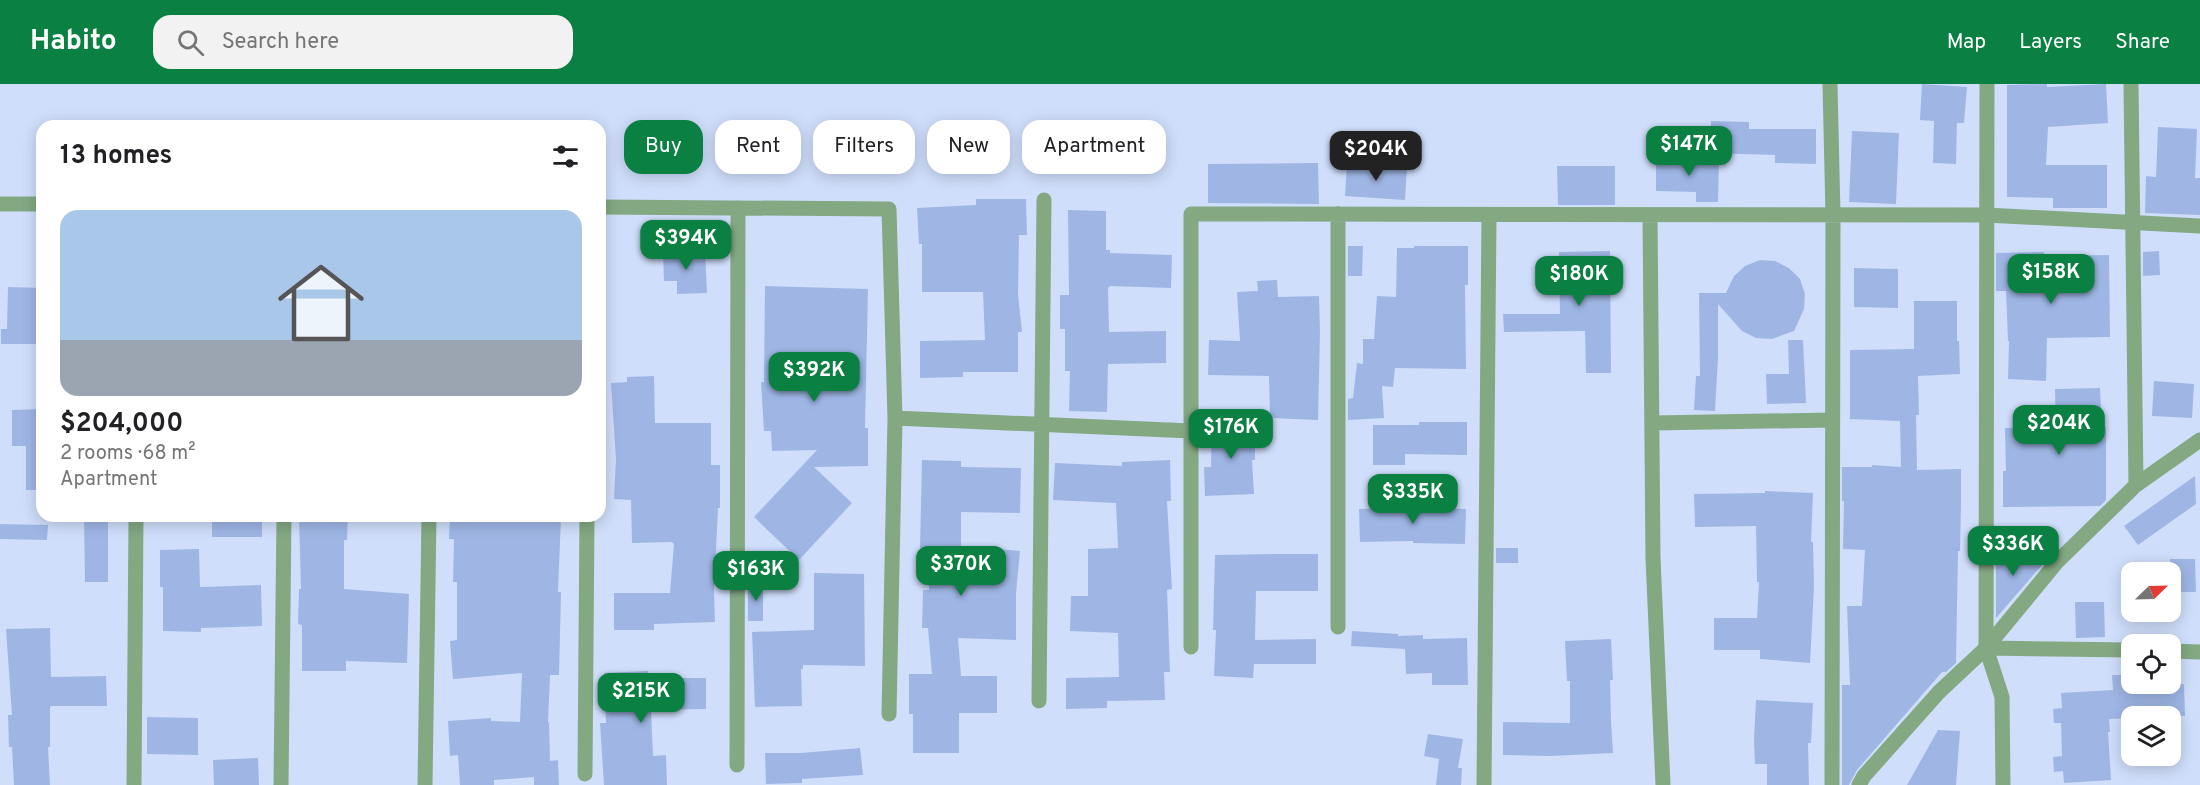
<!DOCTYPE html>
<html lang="en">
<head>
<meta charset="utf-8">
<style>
	:root { --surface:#fff; --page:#f2f2f2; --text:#202124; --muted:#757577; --accent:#0b8043 }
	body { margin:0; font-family:Overpass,sans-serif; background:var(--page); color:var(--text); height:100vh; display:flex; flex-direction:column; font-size:22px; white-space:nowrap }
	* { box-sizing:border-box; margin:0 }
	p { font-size:20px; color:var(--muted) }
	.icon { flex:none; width:33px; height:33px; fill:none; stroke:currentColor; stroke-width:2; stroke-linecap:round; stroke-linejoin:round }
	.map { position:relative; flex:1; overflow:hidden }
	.details { position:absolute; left:36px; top:36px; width:570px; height:402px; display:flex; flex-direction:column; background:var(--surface); border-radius:18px; box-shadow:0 3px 15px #0003 }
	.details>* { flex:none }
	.banner { position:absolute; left:624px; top:36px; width:570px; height:54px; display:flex; gap:12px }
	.needle { width:39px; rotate:67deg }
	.buttons { position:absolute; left:2121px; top:478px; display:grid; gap:12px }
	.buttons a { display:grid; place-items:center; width:60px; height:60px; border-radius:12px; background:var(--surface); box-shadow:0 3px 15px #0003; font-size:30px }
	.price { position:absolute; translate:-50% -51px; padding:0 14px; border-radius:12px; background:var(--accent); color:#fff; font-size:20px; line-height:39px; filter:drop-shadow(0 2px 3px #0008) }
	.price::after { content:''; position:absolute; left:50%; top:36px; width:18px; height:14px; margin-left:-9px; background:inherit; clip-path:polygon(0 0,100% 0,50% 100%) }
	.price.on { background:#222; color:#fff }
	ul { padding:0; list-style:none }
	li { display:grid; align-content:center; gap:12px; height:318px; padding:0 24px }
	li span { display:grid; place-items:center; height:186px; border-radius:18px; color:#555 }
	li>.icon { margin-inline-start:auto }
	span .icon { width:108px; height:108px; fill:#fffc; stroke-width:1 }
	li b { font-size:26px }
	h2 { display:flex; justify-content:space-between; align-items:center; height:72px; padding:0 24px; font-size:26px }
	.chip { padding:0 21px; border-radius:18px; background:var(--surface); box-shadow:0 3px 15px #0003; font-size:21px; line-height:54px }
	.chip.on { background:var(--accent); color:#fff }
	header { display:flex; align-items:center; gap:36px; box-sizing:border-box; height:84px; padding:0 30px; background:var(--accent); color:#fff }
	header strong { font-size:28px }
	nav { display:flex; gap:33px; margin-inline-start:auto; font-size:21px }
	.search { width:420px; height:54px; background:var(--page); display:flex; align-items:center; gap:15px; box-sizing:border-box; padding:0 21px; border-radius:18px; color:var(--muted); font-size:22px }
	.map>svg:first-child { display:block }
	.building { fill:#9fb6e5 }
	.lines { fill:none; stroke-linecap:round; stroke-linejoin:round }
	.street { stroke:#83a882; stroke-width:15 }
</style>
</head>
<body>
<header>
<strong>Habito</strong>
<div class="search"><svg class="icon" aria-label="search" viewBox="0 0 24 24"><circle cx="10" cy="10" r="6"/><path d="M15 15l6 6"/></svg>Search here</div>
<nav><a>Map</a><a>Layers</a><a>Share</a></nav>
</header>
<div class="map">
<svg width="2200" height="701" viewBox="0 0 2200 701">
	<rect width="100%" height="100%" fill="#cfdefb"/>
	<path class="building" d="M 1922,0 L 1967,3 L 1964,39 L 1957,39 L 1956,80 L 1933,79 L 1934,37 L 1920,36 Z
		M 2047,0 L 2047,3 L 2106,0 L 2108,39 L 2048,43 L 2046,81 L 2107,81 L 2107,124 L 2053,124 L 2053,114 L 2007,113 L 2007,1 Z
		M 1711,37 L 1749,38 L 1749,45 L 1816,45 L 1816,80 L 1775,79 L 1775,71 L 1710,69 Z
		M 2158,43 L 2197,45 L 2195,94 L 2200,94 L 2200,131 L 2145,129 L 2146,92 L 2156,93 Z
		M 1852,47 L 1899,49 L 1896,120 L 1849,118 Z
		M 1656,75 L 1719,75 L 1718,118 L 1696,118 L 1696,108 L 1656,107 Z
		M 1318,79 L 1319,120 L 1208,119 L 1208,80 Z
		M 1347,80 L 1407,83 L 1405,116 L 1345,112 Z
		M 1557,82 L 1615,82 L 1615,121 L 1558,121 Z
		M 976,115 L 1026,115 L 1027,151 L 1019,151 L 1018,210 L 1022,248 L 1018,248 L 1018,288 L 963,288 L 963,293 L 920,294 L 920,257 L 985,256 L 983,208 L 922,208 L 922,160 L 919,160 L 917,124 L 976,121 Z
		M 1068,126 L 1106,127 L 1106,166 L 1110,166 L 1110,169 L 1172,171 L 1171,204 L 1110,202 L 1108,204 L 1109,248 L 1166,247 L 1166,279 L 1108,280 L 1107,328 L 1069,327 L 1070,287 L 1065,287 L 1065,245 L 1060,245 L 1060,211 L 1069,211 Z
		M 1348,162 L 1363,162 L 1362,192 L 1348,192 Z
		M 1414,162 L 1468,162 L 1468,201 L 1465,201 L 1466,285 L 1395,284 L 1393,303 L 1382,302 L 1384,334 L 1348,336 L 1348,315 L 1353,314 L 1357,279 L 1363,280 L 1363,255 L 1374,255 L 1377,212 L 1396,213 L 1397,164 L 1414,164 Z
		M 705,167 L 707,209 L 677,210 L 677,197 L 664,197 L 663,168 Z
		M 1610,167 L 1611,289 L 1586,289 L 1585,247 L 1504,248 L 1503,230 L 1560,230 L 1559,168 Z
		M 2159,167 L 2160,191 L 2143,192 L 2143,168 Z
		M 2044,168 L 2044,172 L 2109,171 L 2110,253 L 2047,254 L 2046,297 L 2008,295 L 2009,257 L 2008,257 L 2006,207 L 1996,207 L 1996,169 Z
		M 1760,176 L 1775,177 L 1789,184 L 1800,195 L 1805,210 L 1804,225 L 1794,247 L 1772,255 L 1756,254 L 1742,247 L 1718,220 L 1718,273 L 1715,327 L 1694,326 L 1696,292 L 1700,292 L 1699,209 L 1726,209 L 1734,192 L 1745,182 Z
		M 1854,184 L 1898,185 L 1898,224 L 1854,223 Z
		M 1277,196 L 1278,213 L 1319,212 L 1320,249 L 1318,336 L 1270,334 L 1269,292 L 1208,291 L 1209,256 L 1240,257 L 1237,208 L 1258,207 L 1257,197 Z
		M 765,202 L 868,205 L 865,344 L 868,344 L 868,382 L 814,383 L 852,419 L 799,476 L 754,433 L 817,366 L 772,367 L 771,347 L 764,347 L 761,298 L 764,298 Z
		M 8,203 L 42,204 L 42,260 L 1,260 L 1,245 L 7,245 Z
		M 1914,217 L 1957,217 L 1957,257 L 1959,257 L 1960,290 L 1918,292 L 1919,331 L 1916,331 L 1917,386 L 1961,385 L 1961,422 L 1960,467 L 1958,467 L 1956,579 L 1946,588 L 1942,588 L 1857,686 L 1849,701 L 1842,701 L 1842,601 L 1850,601 L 1847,522 L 1862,522 L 1865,466 L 1843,465 L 1844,417 L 1842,417 L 1842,383 L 1872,383 L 1872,381 L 1901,383 L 1900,337 L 1850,335 L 1850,266 L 1914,265 Z
		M 1788,256 L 1803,256 L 1806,319 L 1767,320 L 1766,290 L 1789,290 Z
		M 654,292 L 655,339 L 711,339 L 711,381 L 720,381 L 720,424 L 718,424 L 714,508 L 715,538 L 654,540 L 654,546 L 614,546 L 614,509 L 670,509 L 674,460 L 672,458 L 632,459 L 631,416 L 614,415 L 616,375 L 611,299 L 627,298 L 627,293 Z
		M 2154,297 L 2194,300 L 2192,334 L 2152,332 Z
		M 2100,304 L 2102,343 L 2106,343 L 2106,416 L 2100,422 L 2003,423 L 2003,387 L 2006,387 L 2005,344 L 2056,343 L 2055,305 Z
		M 42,325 L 42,406 L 26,406 L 26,362 L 12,362 L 12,326 Z
		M 1212,338 L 1255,339 L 1255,376 L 1252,376 L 1254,410 L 1205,412 L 1204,383 L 1211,383 Z
		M 1419,338 L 1467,338 L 1467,371 L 1405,370 L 1405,381 L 1373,381 L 1373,341 L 1419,341 Z
		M 922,376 L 961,377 L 961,383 L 1021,384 L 1020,429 L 961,428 L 961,462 L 1020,467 L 1016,509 L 1016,556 L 958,554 L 961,592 L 997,592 L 997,629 L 959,629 L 959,669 L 913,669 L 913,630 L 909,630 L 909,590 L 932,590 L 928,544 L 922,544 L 923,506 L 929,506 L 930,464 L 920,464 Z
		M 1170,376 L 1171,417 L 1167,417 L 1172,505 L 1167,506 L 1170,588 L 1164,588 L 1165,616 L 1107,617 L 1107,624 L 1066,625 L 1066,594 L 1119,593 L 1118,549 L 1070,547 L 1071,512 L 1088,512 L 1088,465 L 1118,464 L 1116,419 L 1053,416 L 1055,379 L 1122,382 L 1122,378 Z
		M 2195,392 L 2196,420 L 2138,461 L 2124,442 Z
		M 1765,407 L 1813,409 L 1811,458 L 1813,458 L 1814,503 L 1810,579 L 1760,575 L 1760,566 L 1714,566 L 1714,534 L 1757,534 L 1759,498 L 1757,498 L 1756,442 L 1695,443 L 1694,410 L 1765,409 Z
		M 1414,423 L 1466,425 L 1465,460 L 1413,459 L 1413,457 L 1360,458 L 1359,425 Z
		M 84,432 L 108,432 L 108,498 L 85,498 Z
		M 212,432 L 262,432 L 262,453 L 212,453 Z
		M 299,432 L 348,432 L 347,456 L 344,456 L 344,505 L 409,510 L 407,579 L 346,577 L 346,587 L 302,587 L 302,541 L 298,540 L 299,505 L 301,505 Z
		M 450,432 L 561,432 L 558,508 L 561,508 L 559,591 L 550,591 L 548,638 L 549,638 L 550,677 L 558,676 L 559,701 L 534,701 L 534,693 L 494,696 L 494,701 L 460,701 L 458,671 L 450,672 L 448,637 L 491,634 L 491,637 L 520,638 L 522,589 L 453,595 L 450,557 L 457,556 L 457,498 L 453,498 L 454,455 L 449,455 Z
		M 0,440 L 48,441 L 47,456 L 0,455 Z
		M 1496,464 L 1518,464 L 1518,479 L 1496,479 Z
		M 199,465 L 200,503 L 261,501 L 262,542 L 201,544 L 201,548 L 163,547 L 163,503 L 160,503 L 160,466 Z
		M 1271,470 L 1318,470 L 1318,507 L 1256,507 L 1255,556 L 1316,555 L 1316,580 L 1254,580 L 1253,594 L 1214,592 L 1216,546 L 1213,546 L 1215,471 Z
		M 1996,472 L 2048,474 L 1996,534 Z
		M 2170,475 L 2195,475 L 2196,508 L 2170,508 Z
		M 814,489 L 864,490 L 865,582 L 803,581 L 803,585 L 801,585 L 802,622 L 755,623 L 752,548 L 814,546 Z
		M 748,499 L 763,499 L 763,537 L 748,537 Z
		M 2075,518 L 2104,518 L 2105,553 L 2076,554 Z
		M 50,544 L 51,593 L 106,592 L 107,622 L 51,622 L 50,624 L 50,663 L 48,663 L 50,701 L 14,701 L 12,663 L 9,663 L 8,631 L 12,631 L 6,545 Z
		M 1352,547 L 1398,550 L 1398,552 L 1423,551 L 1423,555 L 1467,554 L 1468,601 L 1432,601 L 1432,589 L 1406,590 L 1405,565 L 1351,562 Z
		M 1611,555 L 1613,596 L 1610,596 L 1611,637 L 1613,669 L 1551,672 L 1503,671 L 1503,638 L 1570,639 L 1570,597 L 1567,597 L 1565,557 Z
		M 648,587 L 649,594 L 706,594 L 706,625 L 651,626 L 653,672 L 666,671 L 667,701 L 604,701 L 600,639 L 606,639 L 604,589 Z
		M 2112,591 L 2132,591 L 2132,600 L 2184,600 L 2185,632 L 2109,635 L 2110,648 L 2108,648 L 2111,696 L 2064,699 L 2063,687 L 2054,688 L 2053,673 L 2062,672 L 2061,639 L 2054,639 L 2053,625 L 2062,624 L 2061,609 L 2113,606 Z
		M 1756,616 L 1813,619 L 1811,659 L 1808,659 L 1809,701 L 1767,701 L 1767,680 L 1755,680 L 1754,656 Z
		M 147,633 L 198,634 L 198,671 L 147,670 Z
		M 1938,646 L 1960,647 L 1956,701 L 1907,701 Z
		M 1428,650 L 1463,655 L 1458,684 L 1462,684 L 1461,701 L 1436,701 L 1439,675 L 1424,672 Z
		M 860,664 L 863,691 L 802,695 L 802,699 L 766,700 L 765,669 L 801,669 Z
		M 258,674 L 259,701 L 214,701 L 213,676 Z"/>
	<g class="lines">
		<path class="street" d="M 1830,0 L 1833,131 L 1832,701
			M 1987,0 L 1986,564 L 2002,613 L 2003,701
			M 2131,0 L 2136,401
			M 0,120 L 42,120
			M 600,123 L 889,125 L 895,334 L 889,630
			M 1338,130 L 1338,543
			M 1650,131 L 1653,474 L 1663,701
			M 895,334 L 1191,347
			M 1653,339 L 1832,336
			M 1191,563 L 1191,130 L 1986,131 L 2200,142
			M 1986,564 L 2132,566
			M 2170,567 L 2200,568
			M 1039,617 L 1044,116
			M 737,681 L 738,124
			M 585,690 L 587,432
			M 134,701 L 136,432
			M 281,701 L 284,432
			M 425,701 L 429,432
			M 1484,701 L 1489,131
			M 1859,701 L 1864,692 L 1939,608 L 1986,564 L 2057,478 L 2136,401 L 2200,356"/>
	</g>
</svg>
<div class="buttons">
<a><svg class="needle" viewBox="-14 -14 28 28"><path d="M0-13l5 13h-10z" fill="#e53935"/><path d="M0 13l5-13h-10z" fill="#757577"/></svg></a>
<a><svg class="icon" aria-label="locate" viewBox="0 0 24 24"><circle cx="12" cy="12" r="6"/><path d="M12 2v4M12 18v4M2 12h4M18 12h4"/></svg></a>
<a><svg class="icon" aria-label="layers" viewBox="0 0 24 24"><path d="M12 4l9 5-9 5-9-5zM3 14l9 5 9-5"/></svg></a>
</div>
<b class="price" style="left:1689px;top:93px">$147K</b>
<b class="price on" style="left:1376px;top:98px">$204K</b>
<b class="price" style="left:686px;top:187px">$394K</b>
<b class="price" style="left:2051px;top:221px">$158K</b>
<b class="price" style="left:1579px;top:223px">$180K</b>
<b class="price" style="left:814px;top:319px">$392K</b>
<b class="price" style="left:2059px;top:372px">$204K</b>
<b class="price" style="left:1231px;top:376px">$176K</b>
<b class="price" style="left:1413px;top:441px">$335K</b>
<b class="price" style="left:2013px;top:493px">$336K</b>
<b class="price" style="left:961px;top:513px">$370K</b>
<b class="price" style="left:756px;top:518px">$163K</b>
<b class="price" style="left:641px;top:640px">$215K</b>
<div class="banner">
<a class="chip on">Buy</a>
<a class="chip">Rent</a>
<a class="chip">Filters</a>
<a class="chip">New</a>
<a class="chip">Apartment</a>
</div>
<section class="details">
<h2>13 homes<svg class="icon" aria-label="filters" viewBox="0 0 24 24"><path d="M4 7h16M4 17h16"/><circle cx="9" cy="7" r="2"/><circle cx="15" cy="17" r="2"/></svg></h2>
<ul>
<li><span style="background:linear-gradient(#a9c7e8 70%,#9aa5b1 0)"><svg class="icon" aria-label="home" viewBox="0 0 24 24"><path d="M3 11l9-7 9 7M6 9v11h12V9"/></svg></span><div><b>$204,000</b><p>2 rooms · 68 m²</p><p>Apartment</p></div></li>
</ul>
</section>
</div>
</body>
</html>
